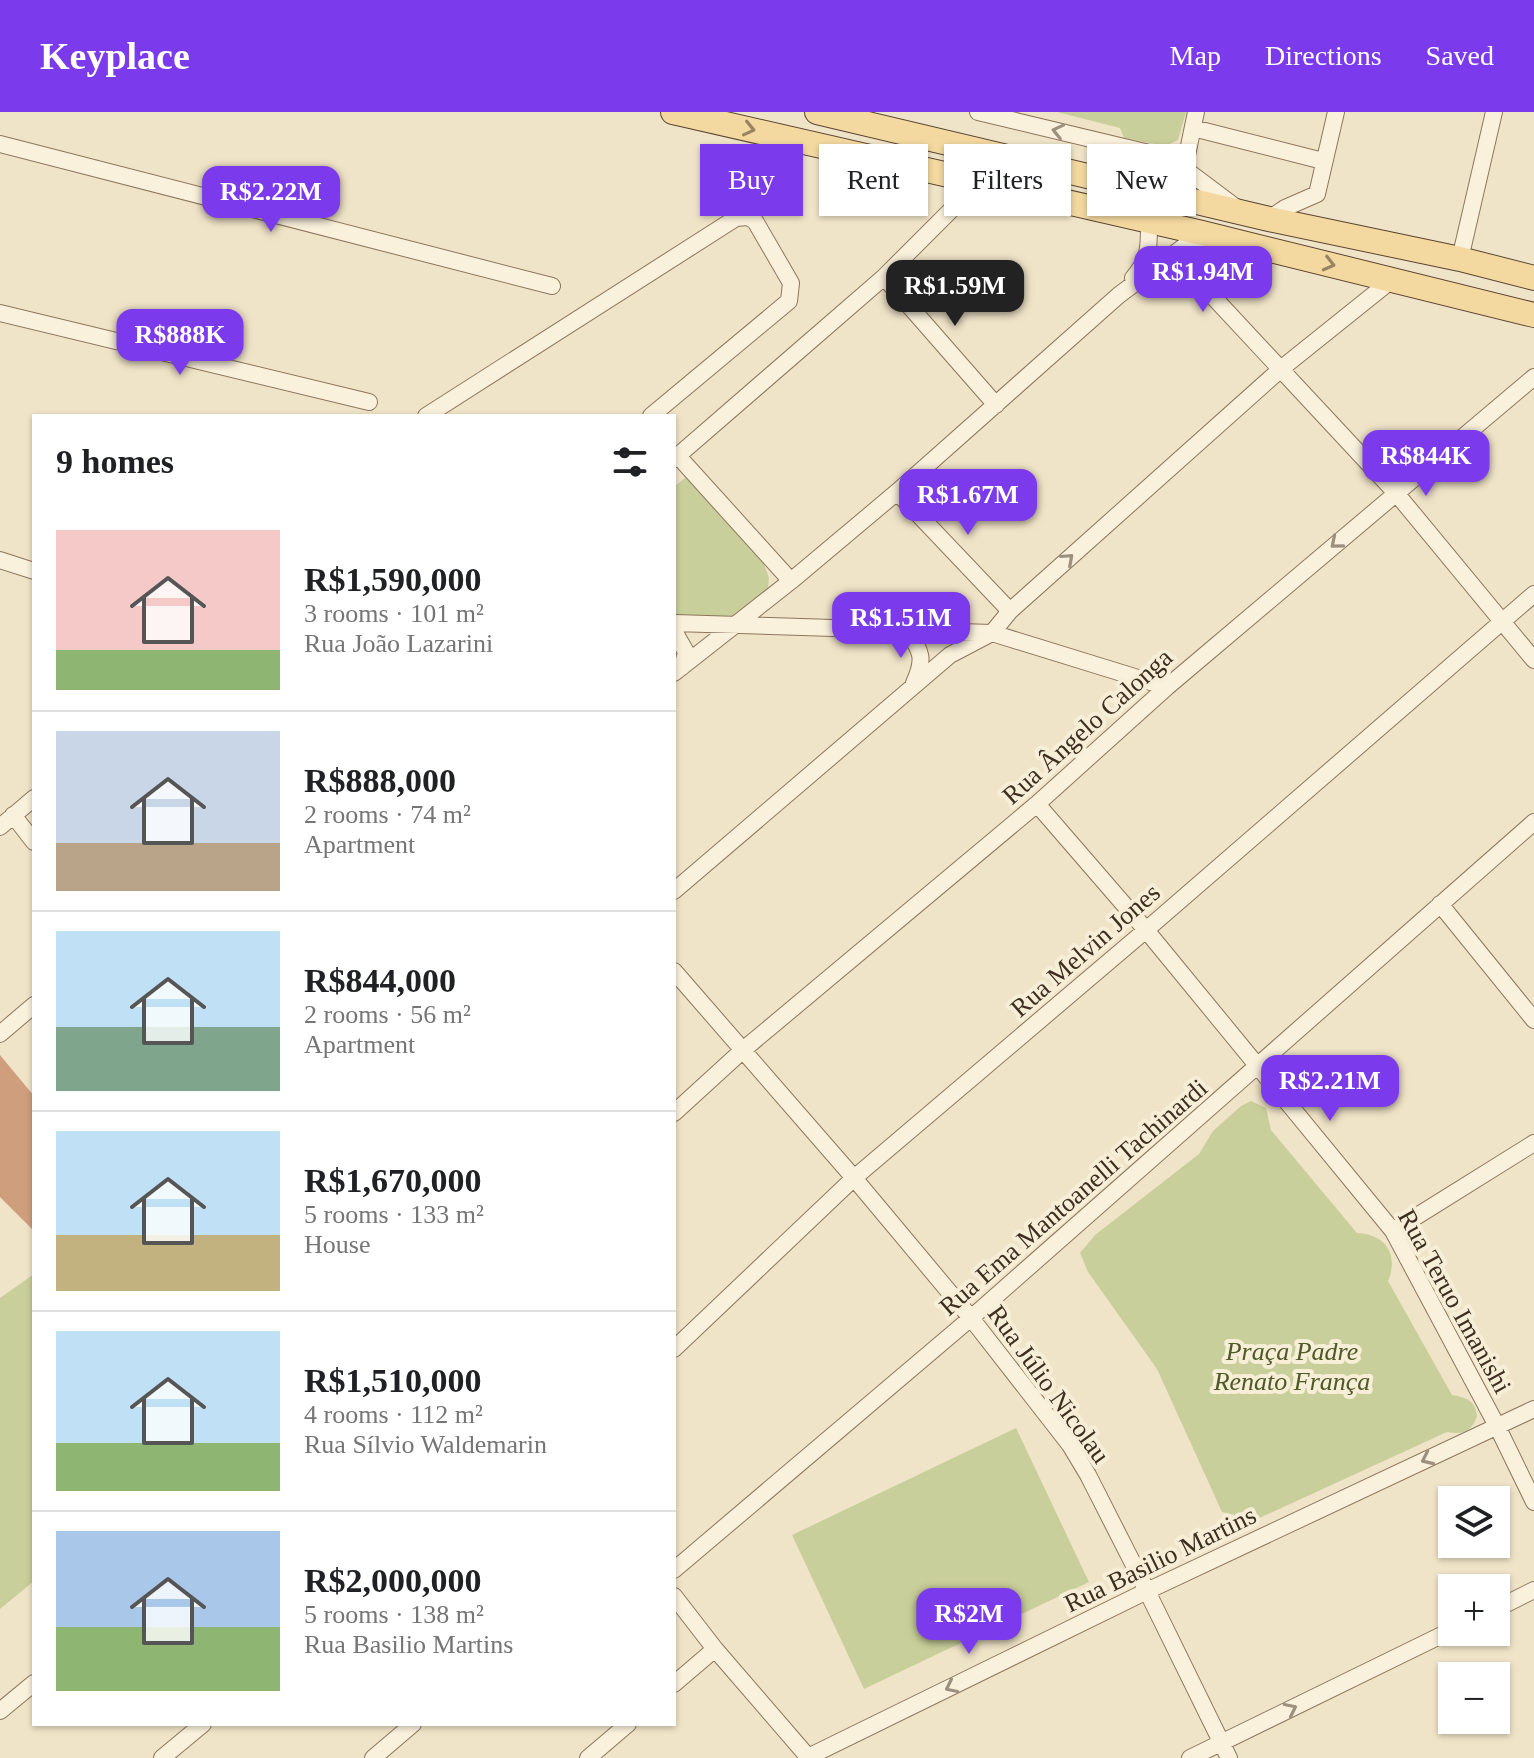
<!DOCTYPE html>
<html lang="en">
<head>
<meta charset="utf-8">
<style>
	:root { --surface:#fff; --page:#f6f6f6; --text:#202124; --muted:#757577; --line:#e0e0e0; --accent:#7c3aed }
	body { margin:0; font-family:"Times New Roman",serif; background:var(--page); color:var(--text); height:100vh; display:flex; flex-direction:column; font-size:30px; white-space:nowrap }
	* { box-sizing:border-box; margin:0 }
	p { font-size:26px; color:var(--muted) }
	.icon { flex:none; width:44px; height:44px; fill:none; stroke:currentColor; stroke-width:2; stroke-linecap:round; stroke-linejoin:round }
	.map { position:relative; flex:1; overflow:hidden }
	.sheet { position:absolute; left:32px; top:302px; width:644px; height:1312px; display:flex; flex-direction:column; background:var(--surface); border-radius:0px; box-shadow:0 2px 6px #0004 }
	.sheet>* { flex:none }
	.banner { position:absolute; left:700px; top:32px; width:714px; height:72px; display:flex; gap:16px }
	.fabs { position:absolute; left:1438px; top:1374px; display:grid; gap:16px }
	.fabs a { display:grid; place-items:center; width:72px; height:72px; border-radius:0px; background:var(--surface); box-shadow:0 2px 6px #0004; font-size:40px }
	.price { position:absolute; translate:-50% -68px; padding:0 18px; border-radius:16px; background:var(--accent); color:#fff; font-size:26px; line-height:52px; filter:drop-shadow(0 2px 4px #0008) }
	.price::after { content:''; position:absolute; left:50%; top:48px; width:24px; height:18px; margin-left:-12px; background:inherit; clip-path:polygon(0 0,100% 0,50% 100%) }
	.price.current { background:#222; color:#fff }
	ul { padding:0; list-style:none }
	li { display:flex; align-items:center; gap:24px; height:200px; padding:0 24px }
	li+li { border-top:2px solid var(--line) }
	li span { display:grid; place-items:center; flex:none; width:224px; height:160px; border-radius:0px; color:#555 }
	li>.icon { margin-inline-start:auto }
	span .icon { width:96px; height:96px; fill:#fffc; stroke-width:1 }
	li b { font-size:34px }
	h2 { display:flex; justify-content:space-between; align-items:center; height:96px; padding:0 24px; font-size:34px }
	.pill { padding:0 28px; border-radius:0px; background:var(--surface); box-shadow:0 2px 6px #0004; font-size:28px; line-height:72px }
	.pill.current { background:var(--accent); color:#fff }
	header { display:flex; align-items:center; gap:48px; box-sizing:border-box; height:112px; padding:0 40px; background:var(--accent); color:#fff }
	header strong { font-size:38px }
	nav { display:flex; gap:44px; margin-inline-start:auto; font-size:28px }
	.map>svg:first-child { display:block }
	.green { fill:#c9cf9b }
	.building { fill:#cf9f7d }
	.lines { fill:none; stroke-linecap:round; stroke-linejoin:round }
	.minor-casing { stroke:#8d765c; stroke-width:18 }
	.primary-casing { stroke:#5b4430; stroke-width:26 }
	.minor { stroke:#faf1dc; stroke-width:16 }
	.primary { stroke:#f3d9a0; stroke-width:24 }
	.oneway { stroke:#988460 }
	.oneway2 { stroke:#9c907e }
	.labels { text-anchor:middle; stroke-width:8; stroke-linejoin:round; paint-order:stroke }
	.street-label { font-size:26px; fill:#3d2e20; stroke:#f7eed8 }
	.park-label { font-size:26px; font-style:italic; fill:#4d5a26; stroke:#f7eed8 }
</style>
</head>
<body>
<header>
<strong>Keyplace</strong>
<nav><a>Map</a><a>Directions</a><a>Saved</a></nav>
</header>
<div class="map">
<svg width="1534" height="1646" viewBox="0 0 1534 1646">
	<rect width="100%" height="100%" fill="#f0e4c8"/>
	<path class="green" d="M 1057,0 L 1186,0 L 1178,28 L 1165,34 L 1124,26 L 1120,16 Z
		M 686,365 L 764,452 L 769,466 L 768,476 L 733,506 L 674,503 L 674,375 Z
		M 1251,989 L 1266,996 L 1271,1018 L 1357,1121 C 1386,1122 1399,1143 1388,1169 L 1452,1283 C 1467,1286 1475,1288 1477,1304 C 1472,1320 1462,1323 1447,1320 L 1255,1408 L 1222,1400 L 1157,1257 L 1088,1160 L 1080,1141 L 1095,1123 L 1199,1042 L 1213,1019 L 1241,994 Z
		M 34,1162 L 34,1469 L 0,1497 L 0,1186 Z
		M 1016,1316 L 1089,1470 L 864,1577 L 792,1423 Z"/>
	<path class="building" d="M 0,943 L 34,984 L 34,1119 L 0,1085 Z"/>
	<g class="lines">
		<defs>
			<path id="minor" d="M 978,0 L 1170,46 L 1238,97
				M 1193,16 L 1323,49
				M 0,32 L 552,174
				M 1184,58 L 1196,0
				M 1269,107 L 1285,96 L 1317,82 L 1336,0
				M 1202,121 C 1198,142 1192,158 1205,176 L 1396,381 L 1534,548
				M 1460,147 L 1494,0
				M 884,165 L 996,293
				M 1133,166 C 1150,146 1149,135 1149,109
				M 0,201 L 369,290
				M 426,304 L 736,106 L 748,105 L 755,109 L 791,171 L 789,189 L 651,304
				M 678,344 L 791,469
				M 674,347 L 884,165 L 1004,45
				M 897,380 L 1010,499
				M 0,448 L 34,459
				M 674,511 L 992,521 L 1167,575
				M 907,518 C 922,540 925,547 914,571
				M 674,519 L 686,540 L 682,555
				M 674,561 L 791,469 L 897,380 L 1119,183 L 1202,121
				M 1037,692 L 1146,818 L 1393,1119 L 1497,1314 L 1534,1390
				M 13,703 L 34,730
				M 0,715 L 34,686
				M 674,779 L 950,543 L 992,521 L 1010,499 L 1282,256 L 1393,167
				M 1440,792 L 1534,908
				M 674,859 L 854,1066 L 971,1206 L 1070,1333 L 1088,1363 L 1147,1479 L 1229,1646
				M 0,922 L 34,893
				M 674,1001 L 743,938 L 1037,692 L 1167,575 L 1534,265
				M 1393,1119 L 1534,1031
				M 674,1237 L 854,1066 L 1146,818 L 1534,482
				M 674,1458 L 971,1206 L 1534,710
				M 674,1484 L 715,1537 L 809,1646
				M 1496,1497 L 1534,1478
				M 674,1572 L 715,1537
				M 0,1599 L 34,1571
				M 162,1646 L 203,1612
				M 373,1646 L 413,1612
				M 588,1646 L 628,1612
				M 806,1646 L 1147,1479 L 1534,1297
				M 1190,1646 L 1452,1518"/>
			<path id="primary" d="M 673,0 L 1202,121 L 1534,203
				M 817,0 L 1269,107 L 1460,147 L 1534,166"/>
		</defs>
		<use href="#minor" class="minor-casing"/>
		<use href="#primary" class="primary-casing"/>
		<use href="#minor" class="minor"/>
		<use href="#primary" class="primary"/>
	</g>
	<defs><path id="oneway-chevron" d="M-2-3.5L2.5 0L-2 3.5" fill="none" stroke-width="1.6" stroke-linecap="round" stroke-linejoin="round" transform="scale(2)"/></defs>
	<g class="oneway">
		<use href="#oneway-chevron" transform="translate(749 17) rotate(13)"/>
		<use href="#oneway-chevron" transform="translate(1329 152) rotate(14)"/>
	</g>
	<g class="oneway2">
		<use href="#oneway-chevron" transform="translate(1058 19) rotate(-167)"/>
		<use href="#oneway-chevron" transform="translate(1336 431) rotate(140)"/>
		<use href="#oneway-chevron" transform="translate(1068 447) rotate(-42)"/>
		<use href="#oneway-chevron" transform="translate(1427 1347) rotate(155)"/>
		<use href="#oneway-chevron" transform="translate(951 1575) rotate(154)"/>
		<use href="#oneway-chevron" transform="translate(1291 1597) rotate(-26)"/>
	</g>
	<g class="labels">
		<g class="street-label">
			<text transform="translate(1087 614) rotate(-42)" y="9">Rua Ângelo Calonga</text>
			<text transform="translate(1085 838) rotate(-41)" y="9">Rua Melvin Jones</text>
			<text transform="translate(1073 1085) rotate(-41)" y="9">Rua Ema Mantoanelli Tachinardi</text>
			<text transform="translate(1455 1189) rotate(61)" y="9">Rua Teruo Imanishi</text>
			<text transform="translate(1049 1272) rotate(54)" y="9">Rua Júlio Nicolau</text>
			<text transform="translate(1160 1447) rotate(-26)" y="9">Rua Basilio Martins</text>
		</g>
		<g class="park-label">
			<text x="1292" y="1248">Praça Padre<tspan x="1292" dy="30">Renato França</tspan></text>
		</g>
	</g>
</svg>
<div class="fabs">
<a><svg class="icon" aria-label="layers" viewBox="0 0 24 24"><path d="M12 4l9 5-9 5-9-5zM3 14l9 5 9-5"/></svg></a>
<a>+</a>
<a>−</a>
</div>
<b class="price" style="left:271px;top:122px">R$2.22M</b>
<b class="price" style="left:1203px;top:202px">R$1.94M</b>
<b class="price current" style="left:955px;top:216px">R$1.59M</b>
<b class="price" style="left:180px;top:265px">R$888K</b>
<b class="price" style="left:1426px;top:386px">R$844K</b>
<b class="price" style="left:968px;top:425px">R$1.67M</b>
<b class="price" style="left:901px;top:548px">R$1.51M</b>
<b class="price" style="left:1330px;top:1011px">R$2.21M</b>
<b class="price" style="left:969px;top:1544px">R$2M</b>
<div class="banner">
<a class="pill current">Buy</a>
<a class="pill">Rent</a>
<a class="pill">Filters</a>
<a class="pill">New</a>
</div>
<section class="sheet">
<h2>9 homes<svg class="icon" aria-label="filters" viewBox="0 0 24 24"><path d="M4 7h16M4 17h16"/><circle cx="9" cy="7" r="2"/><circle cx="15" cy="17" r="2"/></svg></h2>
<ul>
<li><span style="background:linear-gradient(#f6c9c9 75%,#8fb573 0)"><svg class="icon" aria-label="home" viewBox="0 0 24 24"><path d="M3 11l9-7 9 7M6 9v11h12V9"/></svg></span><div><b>R$1,590,000</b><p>3 rooms · 101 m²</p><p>Rua João Lazarini</p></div></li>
<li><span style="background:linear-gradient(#c9d6e8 70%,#b9a48a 0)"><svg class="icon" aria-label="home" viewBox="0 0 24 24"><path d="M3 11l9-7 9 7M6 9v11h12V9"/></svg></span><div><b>R$888,000</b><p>2 rooms · 74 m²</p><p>Apartment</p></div></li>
<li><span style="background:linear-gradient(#bfe0f5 60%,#7fa58c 0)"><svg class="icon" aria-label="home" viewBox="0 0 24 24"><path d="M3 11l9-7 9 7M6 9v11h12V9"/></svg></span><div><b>R$844,000</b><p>2 rooms · 56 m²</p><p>Apartment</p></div></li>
<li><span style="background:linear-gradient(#bfe0f5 65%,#c2b280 0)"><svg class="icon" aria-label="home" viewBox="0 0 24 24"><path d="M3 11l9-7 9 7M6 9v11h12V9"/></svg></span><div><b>R$1,670,000</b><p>5 rooms · 133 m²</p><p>House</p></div></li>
<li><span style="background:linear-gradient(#bfe0f5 70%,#8fb573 0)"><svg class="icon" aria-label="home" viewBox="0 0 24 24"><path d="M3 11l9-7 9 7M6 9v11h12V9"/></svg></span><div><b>R$1,510,000</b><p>4 rooms · 112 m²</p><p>Rua Sílvio Waldemarin</p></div></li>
<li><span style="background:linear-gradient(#a9c7e8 60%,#8fb573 0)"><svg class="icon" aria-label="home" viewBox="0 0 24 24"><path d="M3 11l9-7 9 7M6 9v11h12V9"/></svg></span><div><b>R$2,000,000</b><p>5 rooms · 138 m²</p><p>Rua Basilio Martins</p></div></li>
</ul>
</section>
</div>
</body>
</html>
